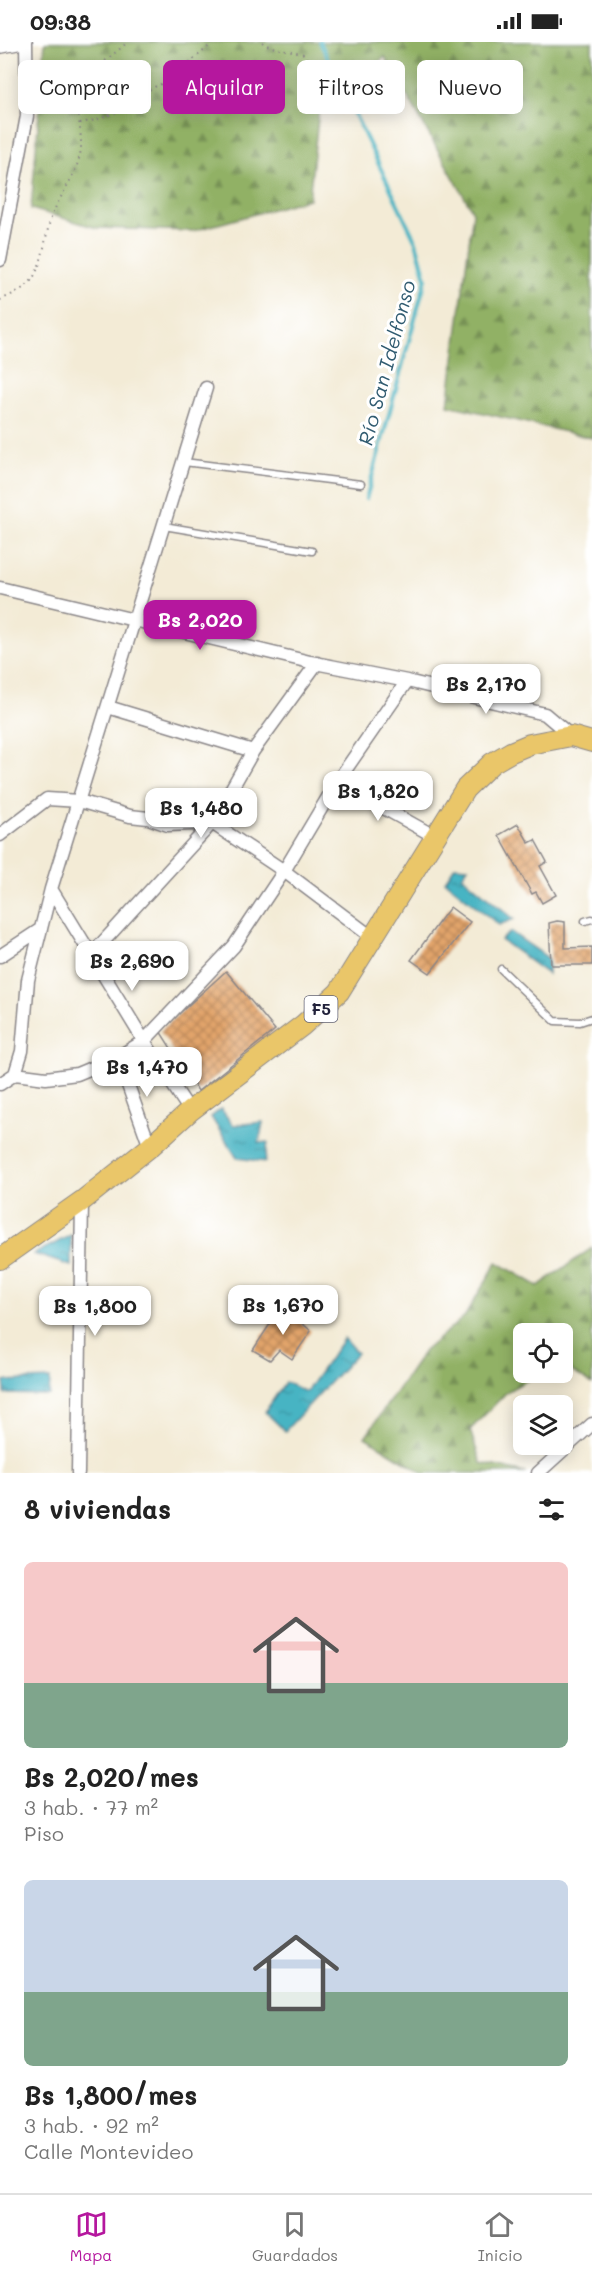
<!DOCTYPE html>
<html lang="es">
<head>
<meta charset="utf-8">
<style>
	:root { --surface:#fff; --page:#f6f6f6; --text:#222; --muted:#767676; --line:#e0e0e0; --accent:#b5179e }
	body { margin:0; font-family:Mali,sans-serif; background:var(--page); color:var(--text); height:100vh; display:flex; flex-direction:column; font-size:22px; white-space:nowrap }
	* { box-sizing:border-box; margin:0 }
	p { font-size:20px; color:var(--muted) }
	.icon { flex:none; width:33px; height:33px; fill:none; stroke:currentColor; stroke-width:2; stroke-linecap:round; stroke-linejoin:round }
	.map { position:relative; height:1431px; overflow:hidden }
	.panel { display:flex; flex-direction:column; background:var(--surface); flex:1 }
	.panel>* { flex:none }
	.banner { position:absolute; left:18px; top:18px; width:556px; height:54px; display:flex; gap:12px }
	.controls { position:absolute; left:513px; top:1281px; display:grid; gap:12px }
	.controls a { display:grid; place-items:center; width:60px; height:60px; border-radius:9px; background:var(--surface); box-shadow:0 3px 15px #0003; font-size:30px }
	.price { position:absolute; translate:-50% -51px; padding:0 14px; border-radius:12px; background:#fff; color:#222; font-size:20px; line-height:39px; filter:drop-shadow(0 2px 3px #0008) }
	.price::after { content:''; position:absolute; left:50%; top:36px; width:18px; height:14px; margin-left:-9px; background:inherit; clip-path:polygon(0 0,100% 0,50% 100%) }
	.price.current { background:var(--accent); color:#fff }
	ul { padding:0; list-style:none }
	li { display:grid; align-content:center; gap:12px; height:318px; padding:0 24px }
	li span { display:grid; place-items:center; height:186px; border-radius:9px; color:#555 }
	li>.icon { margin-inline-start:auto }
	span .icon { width:108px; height:108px; fill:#fffc; stroke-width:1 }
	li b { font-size:26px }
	h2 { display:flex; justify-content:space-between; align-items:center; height:72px; padding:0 24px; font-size:26px }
	.pill { padding:0 21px; border-radius:9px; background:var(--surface); box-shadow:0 3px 15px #0003; font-size:21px; line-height:54px }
	.pill.current { background:var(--accent); color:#fff }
	.status { display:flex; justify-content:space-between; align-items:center; height:42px; padding:0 30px; background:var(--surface); direction:ltr }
	.status svg { height:16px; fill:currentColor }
	.menu { display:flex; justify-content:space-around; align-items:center; height:84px; border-top:2px solid var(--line); background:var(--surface); font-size:16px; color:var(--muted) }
	.menu a { display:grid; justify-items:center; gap:3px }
	.menu .current { color:var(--accent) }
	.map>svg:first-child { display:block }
	.forest { fill:url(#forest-firs); stroke:#5a6a50; stroke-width:1.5 }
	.water { fill:url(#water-ripples); stroke:#346b7f; stroke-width:1.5 }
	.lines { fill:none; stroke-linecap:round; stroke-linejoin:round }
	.stream { stroke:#47b4c3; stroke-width:4 }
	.building { fill:url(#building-cross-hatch) }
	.service-casing { stroke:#8a8688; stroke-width:9 }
	.minor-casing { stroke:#8a8688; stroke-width:15 }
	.trunk-casing { stroke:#8a8688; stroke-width:22 }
	.path { stroke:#8a8688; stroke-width:2; stroke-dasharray:1.5 4.5; stroke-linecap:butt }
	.service { stroke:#fff; stroke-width:6 }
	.minor { stroke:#fff; stroke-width:12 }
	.trunk { stroke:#eac669; stroke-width:20 }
	.labels { text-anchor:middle; stroke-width:6; stroke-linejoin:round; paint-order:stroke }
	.shield { fill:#fff; stroke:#646476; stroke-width:1.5 }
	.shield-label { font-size:16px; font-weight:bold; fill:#22223b }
	.water-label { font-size:20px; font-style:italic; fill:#315c71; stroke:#fff }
</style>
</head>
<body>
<div class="status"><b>09:38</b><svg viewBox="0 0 49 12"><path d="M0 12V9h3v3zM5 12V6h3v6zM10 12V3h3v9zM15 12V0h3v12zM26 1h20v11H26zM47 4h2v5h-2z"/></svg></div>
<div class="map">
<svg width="592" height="1431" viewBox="0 0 592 1431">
	<defs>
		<pattern id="forest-firs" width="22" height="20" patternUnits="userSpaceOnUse" patternTransform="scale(1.5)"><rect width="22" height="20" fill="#91b165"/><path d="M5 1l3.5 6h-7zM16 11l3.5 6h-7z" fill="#769054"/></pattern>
		<pattern id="water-ripples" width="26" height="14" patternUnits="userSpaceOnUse" patternTransform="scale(1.5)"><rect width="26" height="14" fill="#47b4c3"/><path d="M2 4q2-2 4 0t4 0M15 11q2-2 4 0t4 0" fill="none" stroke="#3b92a0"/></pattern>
		<pattern id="building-cross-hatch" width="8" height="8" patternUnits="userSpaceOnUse" patternTransform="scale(1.5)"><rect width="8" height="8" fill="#e2a46a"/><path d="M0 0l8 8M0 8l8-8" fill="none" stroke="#b78558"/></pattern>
	</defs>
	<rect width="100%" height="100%" fill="#fff"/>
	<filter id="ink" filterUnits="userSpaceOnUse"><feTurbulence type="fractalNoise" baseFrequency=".0167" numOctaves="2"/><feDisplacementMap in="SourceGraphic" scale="12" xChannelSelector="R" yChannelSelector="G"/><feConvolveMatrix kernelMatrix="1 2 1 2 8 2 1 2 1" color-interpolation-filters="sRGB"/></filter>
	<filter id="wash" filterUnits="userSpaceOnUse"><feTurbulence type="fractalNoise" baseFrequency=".008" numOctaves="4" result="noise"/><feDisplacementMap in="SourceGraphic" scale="24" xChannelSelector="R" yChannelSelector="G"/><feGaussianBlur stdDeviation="1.35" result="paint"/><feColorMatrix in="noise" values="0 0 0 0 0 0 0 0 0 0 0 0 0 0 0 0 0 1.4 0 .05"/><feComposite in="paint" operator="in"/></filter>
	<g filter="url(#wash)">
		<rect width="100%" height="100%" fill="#f3ebd6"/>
		<path class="forest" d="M 45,0 L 592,0 L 592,396 L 448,363 L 473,170 L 385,15 L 319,68 L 309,157 L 193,189 L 97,186 L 31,167 Z
			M 592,1206 L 592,1342 L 563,1324 L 562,1292 L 524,1292 L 524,1330 L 540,1331 L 508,1349 L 470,1388 L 481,1421 L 526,1431 L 423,1431 L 365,1395 L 424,1309 L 465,1274 L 497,1220 L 538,1244 Z"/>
		<path class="water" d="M 455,824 L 468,825 L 462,834 L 514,877 L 499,883 L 445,839 Z
			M 511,890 L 548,916 L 548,932 L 501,898 Z
			M 221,1067 L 233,1083 L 263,1080 L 259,1101 L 268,1100 L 265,1120 L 237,1116 L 211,1075 Z
			M 71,1193 L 71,1224 L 34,1212 Z
			M 344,1296 L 357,1311 L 285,1389 L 265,1370 L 285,1340 L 306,1350 Z
			M 50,1337 L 49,1353 L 5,1352 L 4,1339 Z"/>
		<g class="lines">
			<path class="stream" d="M 320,0 L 416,200 L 426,236 L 366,457"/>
		</g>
		<g id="blocks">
			<path class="building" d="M 518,782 L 529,801 L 535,798 L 547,820 L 540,824 L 556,853 L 542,861 L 536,850 L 532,852 L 499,793 Z
				M 450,865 L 470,880 L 430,931 L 411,918 Z
				M 557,879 L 565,880 L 565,906 L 592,905 L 592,923 L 551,923 L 549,881 Z
				M 226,929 L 275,988 L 198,1049 L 160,989 Z
				M 282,1264 L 311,1289 L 292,1317 L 279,1308 L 270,1318 L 253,1308 Z"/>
		</g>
	</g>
	<g filter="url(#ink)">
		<use href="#blocks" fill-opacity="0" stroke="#8a8688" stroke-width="1.5"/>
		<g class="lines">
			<defs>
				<path id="service" d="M 184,420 L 361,442
					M 164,484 L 312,509
					M 585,879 L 592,877
					M 501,927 L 555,979 L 580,980 L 592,976"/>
				<path id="minor" d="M 0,5 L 25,0
					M 0,218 L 27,74 L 26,0
					M 0,546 L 310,620 L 407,639 L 545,672 L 571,694
					M 108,665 L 253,709
					M 337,740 L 434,794
					M 0,793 L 47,757 L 79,759 L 130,774 L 148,776 L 168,783 L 212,781 L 284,829 L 373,896
					M 51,847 L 144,999 L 190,1069
					M 92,912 L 212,781 L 253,709 L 317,621
					M 0,914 L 41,887
					M 118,1015 L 150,1105
					M 15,1032 L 46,1036 L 77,1032 L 118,1015 L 144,999 L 234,904 L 284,829 L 337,740 L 407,639
					M 0,1042 L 15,1032 L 22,1009 L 28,938 L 51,847 L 206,346
					M 78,1431 L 82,1159
					M 538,1431 L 592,1382"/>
				<path id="trunk" d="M 0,1217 L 82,1159 L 150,1105 L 190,1069 L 303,983 L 339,950 L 465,747 L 492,721 L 511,710 L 530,702 L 571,694 L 592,700"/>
			</defs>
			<use href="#service" class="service-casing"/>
			<use href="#minor" class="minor-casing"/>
			<use href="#trunk" class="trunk-casing"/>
			<path class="path" d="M 262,0 C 274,9 290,7 304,12 C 315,31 314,49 322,67 L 331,68 C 345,54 334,28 362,27 L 380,50
				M 80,81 L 96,78 L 117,70 L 152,46 L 168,39 L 214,0
				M 0,258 C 11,253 23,248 31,239 C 45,219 44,195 52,173 C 61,151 79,130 81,106 C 82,87 74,63 82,46 C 91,28 113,13 128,0"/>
			<use href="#service" class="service"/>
			<use href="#minor" class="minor"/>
			<use href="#trunk" class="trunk"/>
		</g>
	</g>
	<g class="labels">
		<rect class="shield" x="304.5" y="954" width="33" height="26" rx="4.5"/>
		<g class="shield-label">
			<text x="321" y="973">F5</text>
		</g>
		<g class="water-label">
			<text transform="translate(387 321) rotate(-75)" y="7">Río San Idelfonso</text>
		</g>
	</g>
</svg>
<div class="controls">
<a><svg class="icon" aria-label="locate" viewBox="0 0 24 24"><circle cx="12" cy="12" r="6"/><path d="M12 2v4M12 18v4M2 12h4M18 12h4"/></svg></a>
<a><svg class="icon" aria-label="layers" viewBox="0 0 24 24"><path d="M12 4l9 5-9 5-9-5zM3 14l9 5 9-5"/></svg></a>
</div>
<b class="price current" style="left:200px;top:609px">Bs 2,020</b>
<b class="price" style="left:486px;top:673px">Bs 2,170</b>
<b class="price" style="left:378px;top:780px">Bs 1,820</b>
<b class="price" style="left:201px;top:797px">Bs 1,480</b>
<b class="price" style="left:132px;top:950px">Bs 2,690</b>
<b class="price" style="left:147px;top:1056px">Bs 1,470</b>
<b class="price" style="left:283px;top:1294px">Bs 1,670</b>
<b class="price" style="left:95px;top:1295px">Bs 1,800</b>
<div class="banner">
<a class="pill">Comprar</a>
<a class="pill current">Alquilar</a>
<a class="pill">Filtros</a>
<a class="pill">Nuevo</a>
</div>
</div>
<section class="panel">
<h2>8 viviendas<svg class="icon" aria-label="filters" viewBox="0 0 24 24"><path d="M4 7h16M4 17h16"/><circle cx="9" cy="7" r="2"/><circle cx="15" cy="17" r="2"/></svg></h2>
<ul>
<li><span style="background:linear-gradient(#f6c9c9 65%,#7fa58c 0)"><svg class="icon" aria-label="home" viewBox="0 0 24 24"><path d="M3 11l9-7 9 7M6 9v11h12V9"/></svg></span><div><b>Bs 2,020/mes</b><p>3 hab. · 77 m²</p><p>Piso</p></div></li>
<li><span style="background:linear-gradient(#c9d6e8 60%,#7fa58c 0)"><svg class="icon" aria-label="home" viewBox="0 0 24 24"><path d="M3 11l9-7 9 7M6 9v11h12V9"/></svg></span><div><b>Bs 1,800/mes</b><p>3 hab. · 92 m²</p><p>Calle Montevideo</p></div></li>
</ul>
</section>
<nav class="menu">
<a class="current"><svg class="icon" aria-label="map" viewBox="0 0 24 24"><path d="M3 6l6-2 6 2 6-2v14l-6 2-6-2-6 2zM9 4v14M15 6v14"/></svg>Mapa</a>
<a><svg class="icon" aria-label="saved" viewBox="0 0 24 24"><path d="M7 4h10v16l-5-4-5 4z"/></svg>Guardados</a>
<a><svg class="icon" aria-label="home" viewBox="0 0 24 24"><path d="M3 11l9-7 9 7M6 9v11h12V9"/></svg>Inicio</a>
</nav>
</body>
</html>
